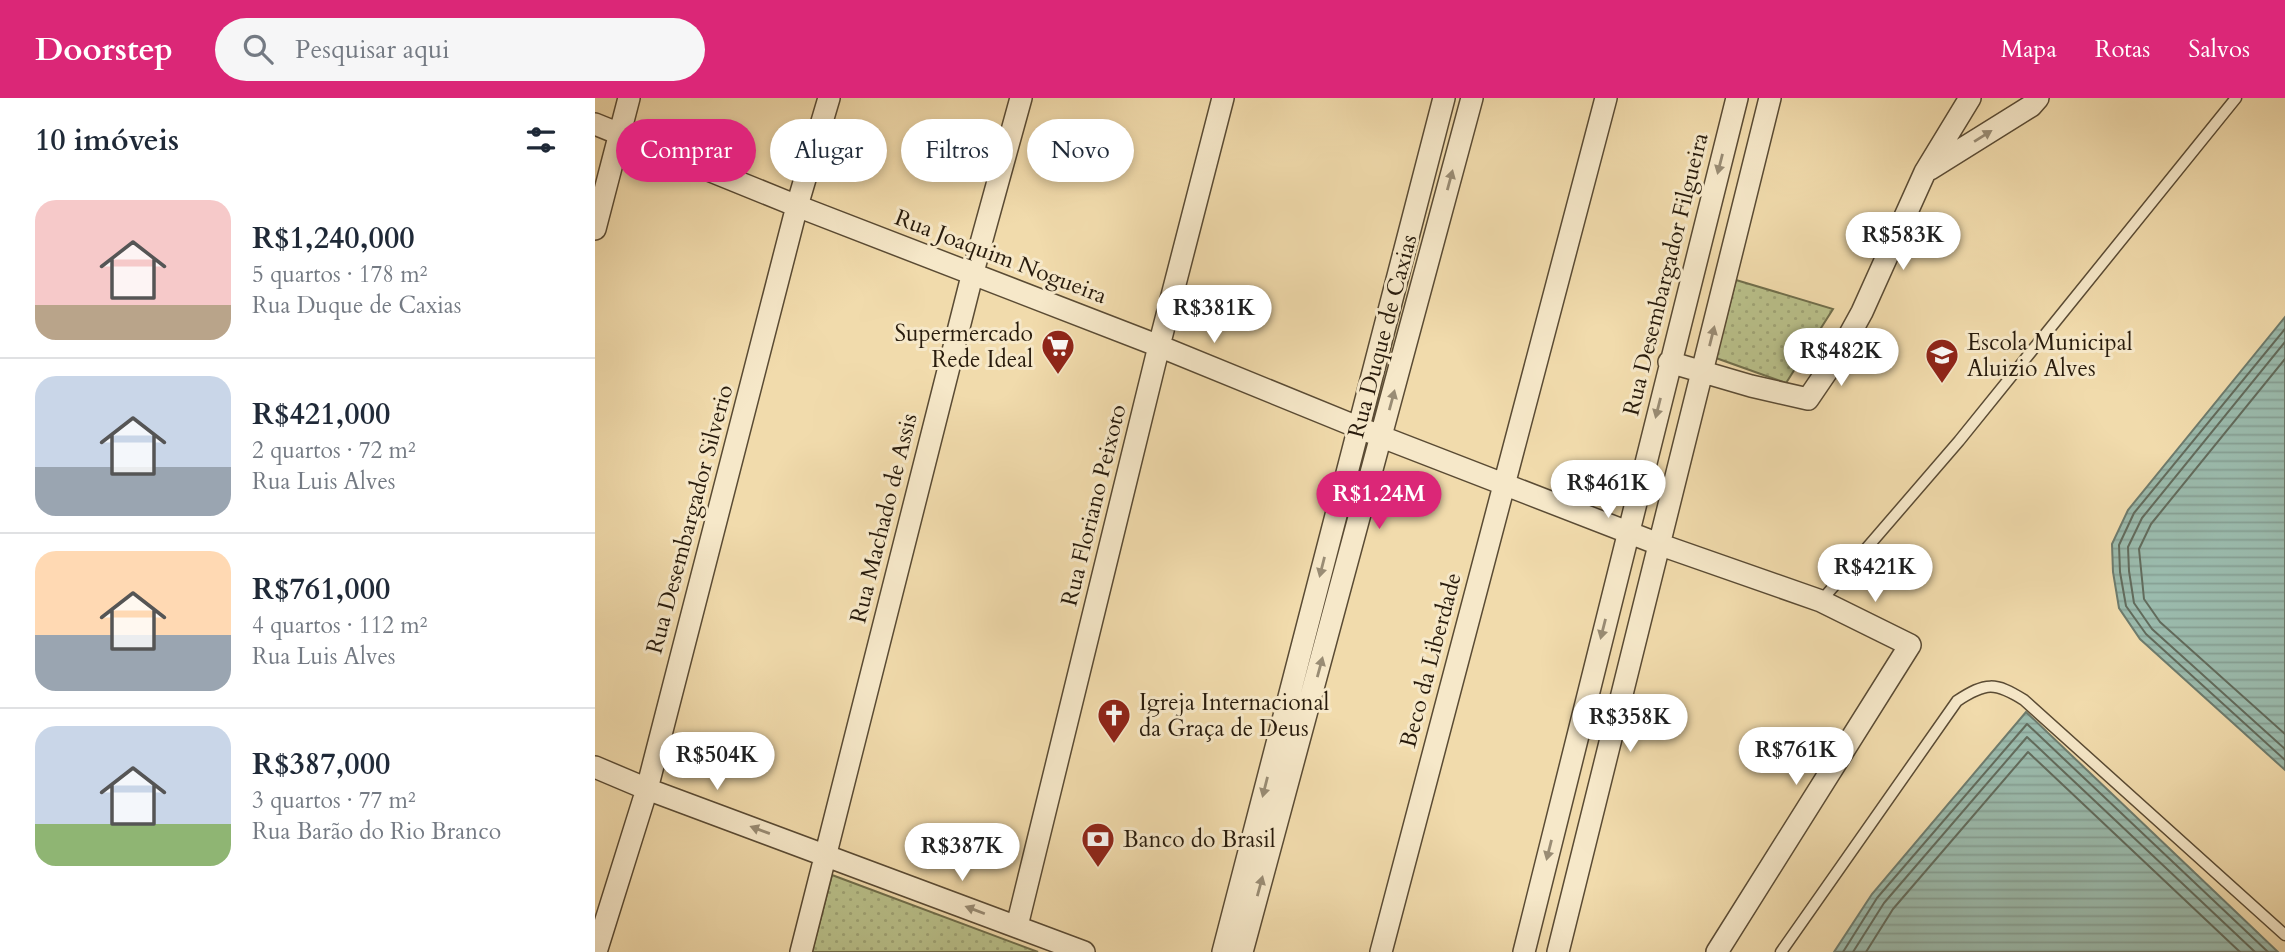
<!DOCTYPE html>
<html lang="pt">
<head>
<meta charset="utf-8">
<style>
	:root { --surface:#fff; --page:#f6f6f7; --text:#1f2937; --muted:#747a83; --line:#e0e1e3; --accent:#db2777 }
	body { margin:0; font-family:Cardo,serif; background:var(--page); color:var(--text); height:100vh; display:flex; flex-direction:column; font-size:26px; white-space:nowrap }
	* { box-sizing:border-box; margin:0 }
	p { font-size:23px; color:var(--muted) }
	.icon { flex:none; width:38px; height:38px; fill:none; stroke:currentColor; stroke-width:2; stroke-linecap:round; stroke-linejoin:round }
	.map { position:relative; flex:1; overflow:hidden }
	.panel { display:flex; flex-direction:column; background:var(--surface); width:595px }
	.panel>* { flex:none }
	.banner { position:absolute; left:21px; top:21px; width:665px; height:63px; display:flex; gap:14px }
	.price { position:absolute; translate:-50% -60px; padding:0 16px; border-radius:24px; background:#fff; color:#222; font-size:23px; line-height:46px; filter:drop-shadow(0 2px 4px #0008) }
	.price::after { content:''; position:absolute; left:50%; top:42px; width:21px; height:16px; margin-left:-10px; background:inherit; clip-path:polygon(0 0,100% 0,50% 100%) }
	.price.on { background:var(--accent); color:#fff }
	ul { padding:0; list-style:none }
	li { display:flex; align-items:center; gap:21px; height:175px; padding:0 35px }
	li+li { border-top:2px solid var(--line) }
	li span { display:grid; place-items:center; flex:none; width:196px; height:140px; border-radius:21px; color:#555 }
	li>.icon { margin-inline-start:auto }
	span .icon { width:84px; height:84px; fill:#fffc; stroke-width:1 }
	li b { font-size:30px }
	h2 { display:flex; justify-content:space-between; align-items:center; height:84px; padding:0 35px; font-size:30px }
	.pill { padding:0 24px; border-radius:32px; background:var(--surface); box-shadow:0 4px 10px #0003; font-size:24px; line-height:63px }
	.pill.on { background:var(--accent); color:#fff }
	header { display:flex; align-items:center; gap:42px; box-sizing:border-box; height:98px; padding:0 35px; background:var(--accent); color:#fff }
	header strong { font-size:33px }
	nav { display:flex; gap:38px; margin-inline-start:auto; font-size:24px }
	.search { width:490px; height:63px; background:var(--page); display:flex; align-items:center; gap:18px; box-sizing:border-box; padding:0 24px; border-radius:38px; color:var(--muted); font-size:26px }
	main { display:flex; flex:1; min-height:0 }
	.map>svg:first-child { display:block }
	.green { fill:url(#green-dots); stroke:#706e4b; stroke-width:2 }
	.water { fill:url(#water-rules); stroke:#6d7b6d; stroke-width:2 }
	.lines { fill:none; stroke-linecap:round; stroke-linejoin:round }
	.shore { stroke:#626b5c; stroke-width:2 }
	.lane-casing { stroke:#5a4b34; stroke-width:13 }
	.street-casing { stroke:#5a4b34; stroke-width:24 }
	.lane { stroke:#f6e8c9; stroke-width:10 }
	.street { stroke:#f6e8c9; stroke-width:21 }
	.oneway { fill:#998c74 }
	.labels { text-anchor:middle; stroke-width:6; stroke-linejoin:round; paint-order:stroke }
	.street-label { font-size:23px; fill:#281b0c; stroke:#f6e8c9 }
	.poi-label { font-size:23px; fill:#281b0c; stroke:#f6e8c9; text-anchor:start }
</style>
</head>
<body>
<header>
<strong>Doorstep</strong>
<div class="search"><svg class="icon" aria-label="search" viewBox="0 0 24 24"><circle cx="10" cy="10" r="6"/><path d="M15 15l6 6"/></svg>Pesquisar aqui</div>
<nav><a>Mapa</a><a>Rotas</a><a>Salvos</a></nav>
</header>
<main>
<section class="panel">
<h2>10 imóveis<svg class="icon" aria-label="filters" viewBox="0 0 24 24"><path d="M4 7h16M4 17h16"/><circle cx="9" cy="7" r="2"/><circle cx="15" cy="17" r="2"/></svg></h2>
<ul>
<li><span style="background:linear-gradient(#f6c9c9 75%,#b9a48a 0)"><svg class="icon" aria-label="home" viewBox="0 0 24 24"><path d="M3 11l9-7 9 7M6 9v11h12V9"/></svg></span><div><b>R$1,240,000</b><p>5 quartos · 178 m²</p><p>Rua Duque de Caxias</p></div></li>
<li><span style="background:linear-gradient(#c9d6e8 65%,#9aa5b1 0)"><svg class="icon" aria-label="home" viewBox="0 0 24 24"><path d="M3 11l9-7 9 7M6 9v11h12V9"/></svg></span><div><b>R$421,000</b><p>2 quartos · 72 m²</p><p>Rua Luis Alves</p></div></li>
<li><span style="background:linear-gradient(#ffd9b3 60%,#9aa5b1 0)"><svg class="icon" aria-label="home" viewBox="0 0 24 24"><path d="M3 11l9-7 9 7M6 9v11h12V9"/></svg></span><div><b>R$761,000</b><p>4 quartos · 112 m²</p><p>Rua Luis Alves</p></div></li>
<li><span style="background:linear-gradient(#c9d6e8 70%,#8fb573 0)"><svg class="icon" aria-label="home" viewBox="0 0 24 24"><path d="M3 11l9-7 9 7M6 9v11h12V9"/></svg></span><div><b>R$387,000</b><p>3 quartos · 77 m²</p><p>Rua Barão do Rio Branco</p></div></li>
</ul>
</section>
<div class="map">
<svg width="1690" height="854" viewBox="0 0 1690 854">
	<defs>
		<pattern id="green-dots" width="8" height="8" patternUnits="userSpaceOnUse" patternTransform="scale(1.75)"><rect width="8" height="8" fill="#b9c08a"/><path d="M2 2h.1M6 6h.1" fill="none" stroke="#9fa476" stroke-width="1.8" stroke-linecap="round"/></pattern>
		<pattern id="water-rules" width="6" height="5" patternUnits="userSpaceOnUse" patternTransform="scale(1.75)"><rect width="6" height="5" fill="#9bbbad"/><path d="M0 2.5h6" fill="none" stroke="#86a094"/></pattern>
	</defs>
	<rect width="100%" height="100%" fill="#f1dbac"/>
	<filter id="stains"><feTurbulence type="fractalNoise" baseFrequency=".00286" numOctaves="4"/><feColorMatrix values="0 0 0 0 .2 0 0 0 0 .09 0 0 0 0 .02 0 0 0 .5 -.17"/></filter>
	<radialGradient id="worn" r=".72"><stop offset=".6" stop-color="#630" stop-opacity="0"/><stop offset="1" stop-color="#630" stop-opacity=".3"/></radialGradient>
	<path class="green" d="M 1141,182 L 1238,211 L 1191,285 L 1121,260 Z
		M 237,777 L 443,854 L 217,854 Z"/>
	<path class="water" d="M 1690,219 L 1690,672 L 1545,541 L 1524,510 L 1518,474 L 1517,446 L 1533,412 Z
		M 1431,614 L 1683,854 L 1239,854 L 1277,796 Z"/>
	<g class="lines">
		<path class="shore" d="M 1690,231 L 1539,415 L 1524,447 L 1525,474 L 1531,508 L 1551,536 L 1690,662
			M 1690,244 L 1547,420 L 1533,449 L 1534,473 L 1539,505 L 1557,531 L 1690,651
			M 1690,261 L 1556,426 L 1544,451 L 1549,501 L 1565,524 L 1690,636
			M 1248,854 L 1282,800 L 1432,626 L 1673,854
			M 1258,854 L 1289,805 L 1432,639 L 1660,854
			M 1271,854 L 1298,811 L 1433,654 L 1645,854"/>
		<defs>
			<path id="lane" d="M 1226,503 L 1364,343 L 1641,0
				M 1186,854 L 1362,603 C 1391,584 1400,584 1429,602 L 1690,837"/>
			<path id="street" d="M 0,26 L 202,108 L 564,248 L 787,339 L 1066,447 L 1226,503 L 1315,547 L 1122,854
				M 1335,71 L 1436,8 L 1443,0
				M 0,131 L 34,0
				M 1074,264 L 1156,288 L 1213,301 L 1245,254 L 1267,214 L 1330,74 L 1375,0
				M 0,669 L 52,691 L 489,854
				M 422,828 L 564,248 L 628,0
				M 1,854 L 52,691 L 202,108 L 234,0
				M 206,854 L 378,174 L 426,0
				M 628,854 L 849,0
				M 647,854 L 877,0
				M 786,854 L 1011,0
				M 929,854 L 1142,0
				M 963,854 L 1175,0"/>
		</defs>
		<use href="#lane" class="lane-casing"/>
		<use href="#street" class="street-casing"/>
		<use href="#lane" class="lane"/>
		<use href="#street" class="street"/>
	</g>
	<defs><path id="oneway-solid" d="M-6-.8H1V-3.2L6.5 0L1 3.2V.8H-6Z" transform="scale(1.75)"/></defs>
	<g class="oneway">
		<use href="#oneway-solid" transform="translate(1388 38) rotate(-32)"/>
		<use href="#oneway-solid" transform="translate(1125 66) rotate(104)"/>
		<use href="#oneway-solid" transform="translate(855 82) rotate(-75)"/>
		<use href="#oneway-solid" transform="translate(1117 238) rotate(-76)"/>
		<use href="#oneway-solid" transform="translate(797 302) rotate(-75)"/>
		<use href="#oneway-solid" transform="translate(1063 310) rotate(104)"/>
		<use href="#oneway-solid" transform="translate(727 469) rotate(104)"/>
		<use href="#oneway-solid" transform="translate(1008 531) rotate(104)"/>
		<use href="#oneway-solid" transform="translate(725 569) rotate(-75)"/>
		<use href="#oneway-solid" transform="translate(670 689) rotate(104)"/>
		<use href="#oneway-solid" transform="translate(165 732) rotate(-160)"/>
		<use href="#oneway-solid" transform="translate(954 752) rotate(104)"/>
		<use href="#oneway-solid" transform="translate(665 788) rotate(-75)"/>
		<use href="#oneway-solid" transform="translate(380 812) rotate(-159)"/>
	</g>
	<defs>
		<symbol id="supermarket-pin" viewBox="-11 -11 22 30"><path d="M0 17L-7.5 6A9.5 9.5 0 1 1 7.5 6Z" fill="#8f2418" stroke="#f6e8c9"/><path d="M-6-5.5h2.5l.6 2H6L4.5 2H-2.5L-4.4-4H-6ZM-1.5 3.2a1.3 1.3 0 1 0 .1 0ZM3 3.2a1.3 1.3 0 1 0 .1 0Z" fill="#fff"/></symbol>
		<symbol id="school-pin" viewBox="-11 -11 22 30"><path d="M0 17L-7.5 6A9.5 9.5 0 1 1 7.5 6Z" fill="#8f2418" stroke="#f6e8c9"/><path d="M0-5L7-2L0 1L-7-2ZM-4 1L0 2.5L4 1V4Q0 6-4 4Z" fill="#fff"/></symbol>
		<symbol id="church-pin" viewBox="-11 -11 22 30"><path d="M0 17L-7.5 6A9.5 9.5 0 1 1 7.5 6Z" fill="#8f2418" stroke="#f6e8c9"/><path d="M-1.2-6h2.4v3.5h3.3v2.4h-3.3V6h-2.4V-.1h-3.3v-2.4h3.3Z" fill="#fff"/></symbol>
		<symbol id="bank-pin" viewBox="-11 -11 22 30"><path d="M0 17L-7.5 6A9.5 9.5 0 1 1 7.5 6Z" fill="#8f2418" stroke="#f6e8c9"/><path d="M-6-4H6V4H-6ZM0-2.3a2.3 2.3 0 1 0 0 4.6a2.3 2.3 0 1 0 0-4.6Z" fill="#fff"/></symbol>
	</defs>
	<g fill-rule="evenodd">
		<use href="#supermarket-pin" x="444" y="229" width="38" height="52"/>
		<use href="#school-pin" x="1328" y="238" width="38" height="52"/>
		<use href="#church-pin" x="500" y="598" width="38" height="52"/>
		<use href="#bank-pin" x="484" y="722" width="38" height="52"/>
	</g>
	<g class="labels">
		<g class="street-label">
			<text transform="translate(406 158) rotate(21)" y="8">Rua Joaquim Nogueira</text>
			<text transform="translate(1070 176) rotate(-76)" y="8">Rua Desembargador Filgueira</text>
			<text transform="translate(787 238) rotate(-75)" y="8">Rua Duque de Caxias</text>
			<text transform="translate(498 407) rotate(-76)" y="8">Rua Floriano Peixoto</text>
			<text transform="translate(288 420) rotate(-76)" y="8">Rua Machado de Assis</text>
			<text transform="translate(94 421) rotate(-75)" y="8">Rua Desembargador Silverio</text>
			<text transform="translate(835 562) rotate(-75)" y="8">Beco da Liberdade</text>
		</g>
		<g class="poi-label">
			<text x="438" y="243" text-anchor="end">Supermercado<tspan x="438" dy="26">Rede Ideal</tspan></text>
			<text x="1372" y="252">Escola Municipal<tspan x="1372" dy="26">Aluizio Alves</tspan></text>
			<text x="544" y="612">Igreja Internacional<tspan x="544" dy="26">da Graça de Deus</tspan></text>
			<text x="528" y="749">Banco do Brasil</text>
		</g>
	</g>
	<rect width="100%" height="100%" filter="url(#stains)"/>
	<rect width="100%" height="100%" fill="url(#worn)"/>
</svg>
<b class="price" style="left:1308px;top:174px">R$583K</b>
<b class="price" style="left:619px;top:247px">R$381K</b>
<b class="price" style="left:1246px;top:290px">R$482K</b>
<b class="price" style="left:1013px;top:422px">R$461K</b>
<b class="price on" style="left:784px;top:433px">R$1.24M</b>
<b class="price" style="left:1280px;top:506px">R$421K</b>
<b class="price" style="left:1035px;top:656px">R$358K</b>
<b class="price" style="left:1201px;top:689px">R$761K</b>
<b class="price" style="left:122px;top:694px">R$504K</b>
<b class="price" style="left:367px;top:785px">R$387K</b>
<div class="banner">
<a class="pill on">Comprar</a>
<a class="pill">Alugar</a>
<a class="pill">Filtros</a>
<a class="pill">Novo</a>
</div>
</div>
</main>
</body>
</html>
